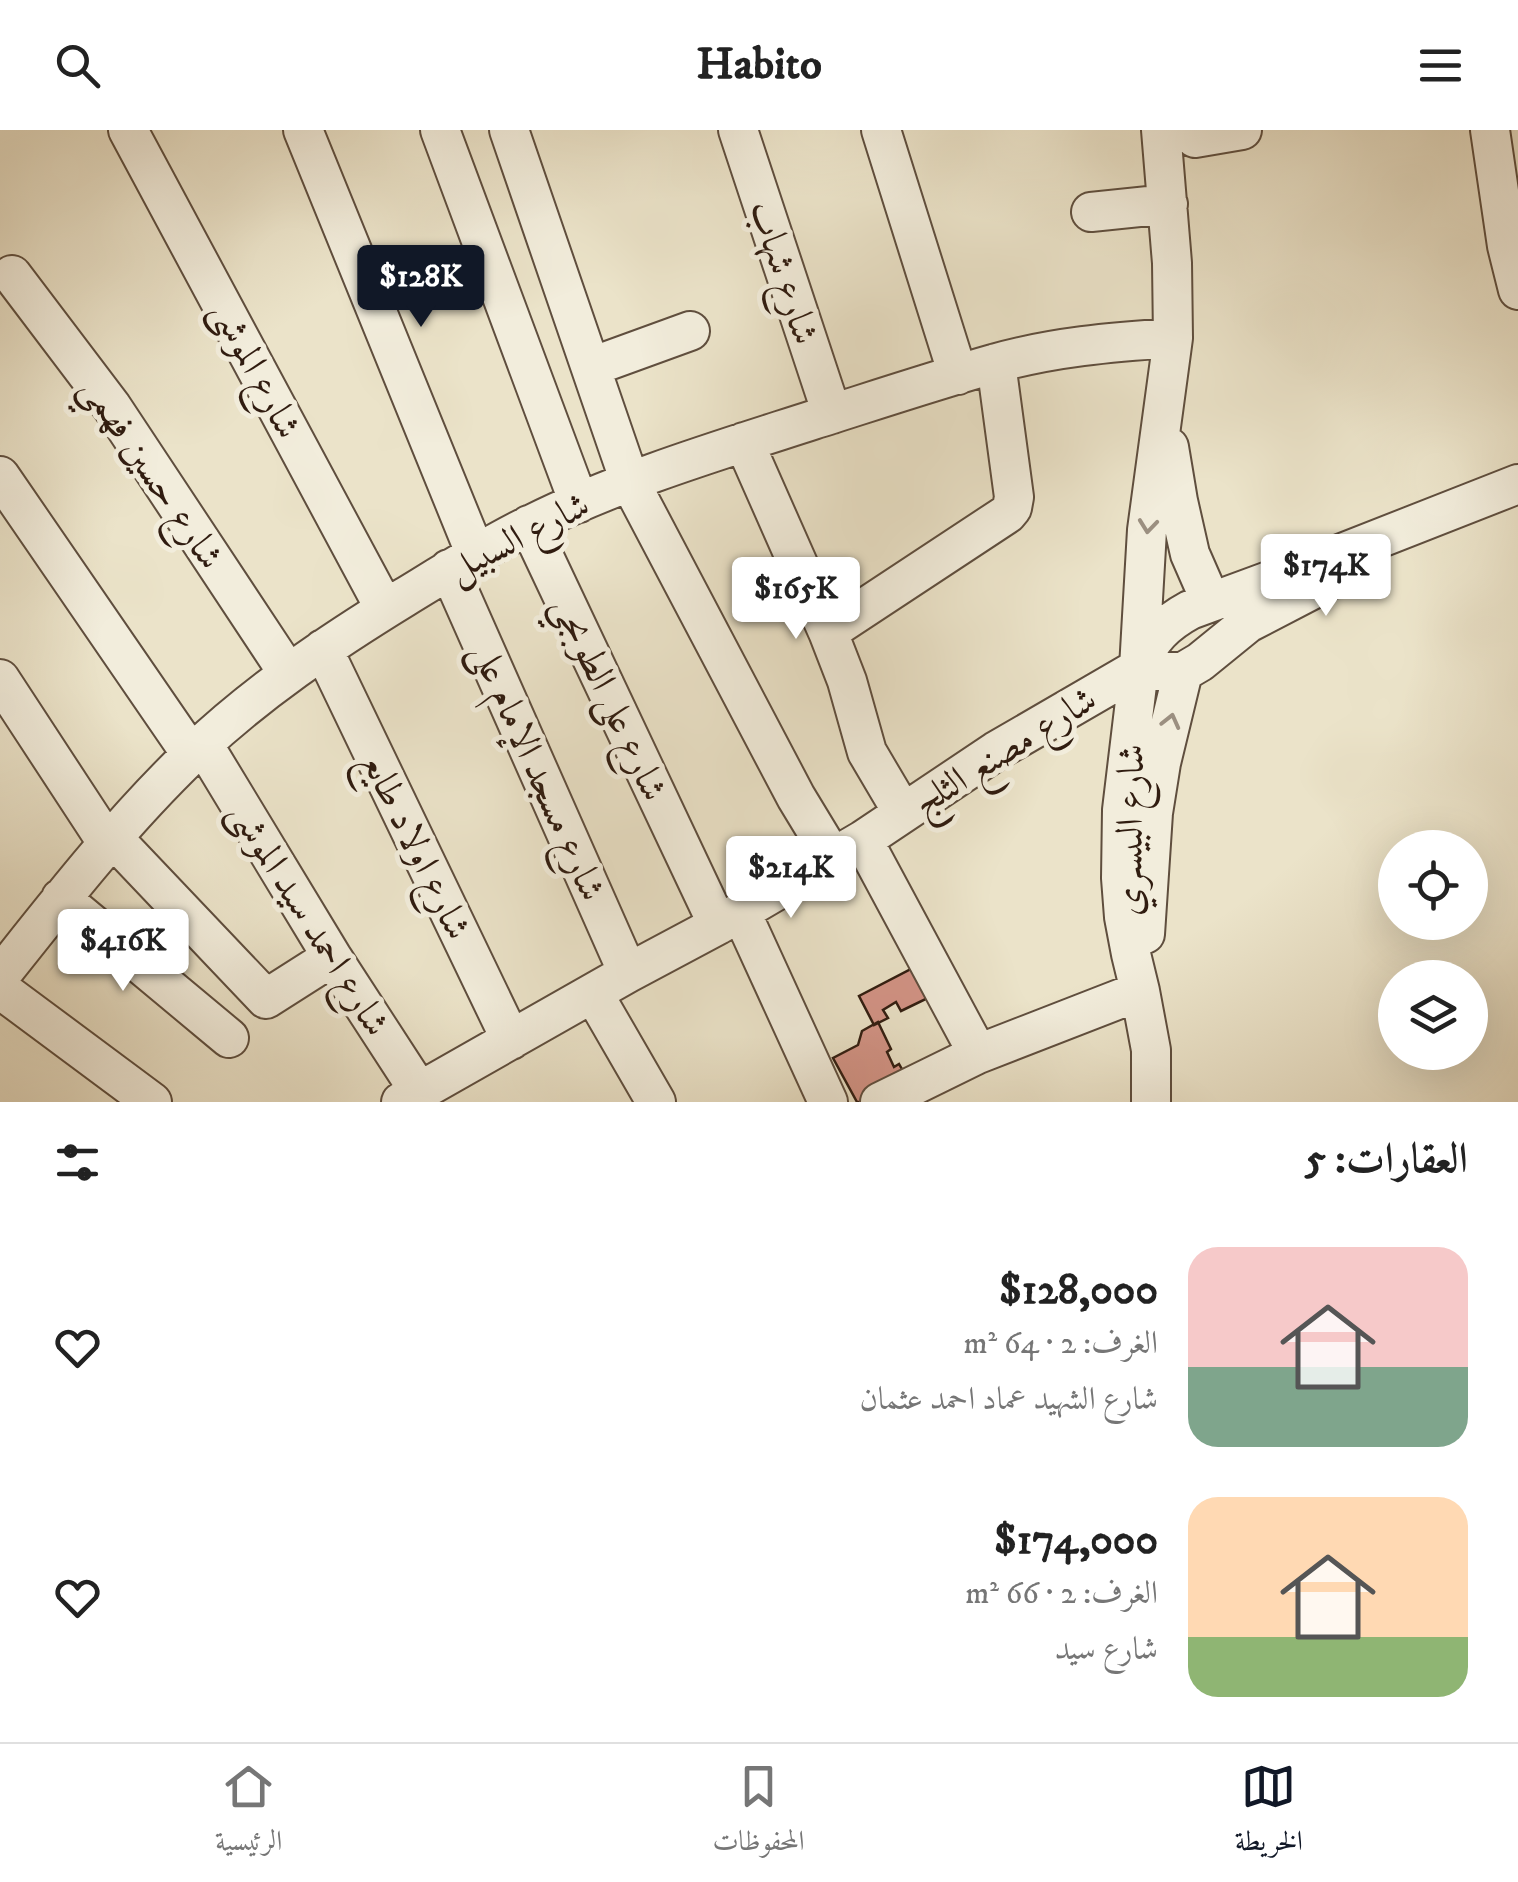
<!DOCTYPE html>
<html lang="ar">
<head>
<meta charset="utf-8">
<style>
	:root { --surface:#fff; --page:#f2f2f2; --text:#222; --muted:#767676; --line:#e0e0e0; --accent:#111827 }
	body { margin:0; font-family:"IM FELL DW Pica",Amiri,serif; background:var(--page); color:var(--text); direction:rtl; height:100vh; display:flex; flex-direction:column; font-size:38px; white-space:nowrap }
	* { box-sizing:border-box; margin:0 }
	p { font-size:32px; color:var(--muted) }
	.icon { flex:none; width:55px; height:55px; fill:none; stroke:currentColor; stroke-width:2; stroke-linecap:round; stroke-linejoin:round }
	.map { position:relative; height:972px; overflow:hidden; direction:ltr }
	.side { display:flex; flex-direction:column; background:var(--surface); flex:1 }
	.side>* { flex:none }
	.controls { position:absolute; left:1378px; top:700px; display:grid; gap:20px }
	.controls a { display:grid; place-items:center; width:110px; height:110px; border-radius:50%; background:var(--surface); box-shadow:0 10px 40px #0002; font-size:50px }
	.price { position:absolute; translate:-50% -85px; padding:0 22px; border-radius:10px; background:#fff; color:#222; font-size:32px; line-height:65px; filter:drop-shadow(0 2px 5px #0008) }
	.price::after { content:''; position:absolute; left:50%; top:60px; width:30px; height:22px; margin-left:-15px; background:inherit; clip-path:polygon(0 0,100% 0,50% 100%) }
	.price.current { background:var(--accent); color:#fff }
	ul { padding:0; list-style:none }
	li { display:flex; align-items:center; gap:30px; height:250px; padding:0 50px }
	li span { display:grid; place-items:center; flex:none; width:280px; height:200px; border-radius:30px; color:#555 }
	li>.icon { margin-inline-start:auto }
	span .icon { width:120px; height:120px; fill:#fffc; stroke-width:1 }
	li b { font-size:42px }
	h2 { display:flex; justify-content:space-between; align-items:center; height:120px; padding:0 50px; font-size:42px }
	header { display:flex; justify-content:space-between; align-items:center; height:130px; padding:0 50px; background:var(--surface); font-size:45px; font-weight:700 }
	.menu { display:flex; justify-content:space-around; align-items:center; height:140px; border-top:2px solid var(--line); background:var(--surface); font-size:28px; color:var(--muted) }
	.menu a { display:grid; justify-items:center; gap:5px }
	.menu .current { color:var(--accent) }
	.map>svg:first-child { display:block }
	.building { fill:#d49487; stroke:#301c10; stroke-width:2.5 }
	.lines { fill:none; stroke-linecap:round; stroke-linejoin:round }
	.minor-casing { stroke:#5f4e3e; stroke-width:42 }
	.minor { stroke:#f2eddc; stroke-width:38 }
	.oneway { stroke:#9b8f80 }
	.labels { text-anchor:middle; stroke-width:10; stroke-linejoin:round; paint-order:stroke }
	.street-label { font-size:38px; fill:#301c10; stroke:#f2eddc }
</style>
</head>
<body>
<header><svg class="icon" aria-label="menu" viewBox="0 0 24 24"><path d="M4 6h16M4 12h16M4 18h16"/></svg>Habito<svg class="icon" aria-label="search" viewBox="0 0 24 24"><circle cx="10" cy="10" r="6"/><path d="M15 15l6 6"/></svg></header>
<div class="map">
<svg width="1518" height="972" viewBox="0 0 1518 972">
	<rect width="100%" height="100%" fill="#ebe3c9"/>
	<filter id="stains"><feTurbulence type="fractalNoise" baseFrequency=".002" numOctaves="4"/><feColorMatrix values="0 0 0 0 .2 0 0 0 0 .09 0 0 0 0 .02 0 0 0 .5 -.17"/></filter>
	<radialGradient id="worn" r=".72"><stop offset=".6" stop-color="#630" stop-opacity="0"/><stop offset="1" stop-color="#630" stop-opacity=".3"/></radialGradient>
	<path class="building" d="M 913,838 L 930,867 L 901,881 L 896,872 L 883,880 L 888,888 L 874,895 L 859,866 Z
		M 878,892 L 891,919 L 887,922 L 894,937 L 899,934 L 907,948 L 870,972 L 857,972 L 833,928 L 858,915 L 862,901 Z"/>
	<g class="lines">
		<defs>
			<path id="minor" d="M 128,0 L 385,479
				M 303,0 L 476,425
				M 440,0 L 579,373
				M 509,0 L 630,352 L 796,667 L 833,728
				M 738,0 L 832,284
				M 881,0 L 958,245
				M 1490,0 L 1507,116 L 1518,160
				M 1195,8 L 1242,0
				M 1091,82 L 1168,74
				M 12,145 L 112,277 L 288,543
				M 591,237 L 690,201
				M 744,312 L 828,502 L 847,551 L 867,622 L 903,683
				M 1169,317 L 1178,371 L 1190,424 L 1211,472
				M 0,346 L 191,624
				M 529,395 L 718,795
				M 449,439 L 628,843
				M 828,502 L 1007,384 L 1012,378 L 1014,367 L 996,233
				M 323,519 L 511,910
				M 1140,535 C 1149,509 1166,493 1190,480 L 1304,438 L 1518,354
				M 1139,538 L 1171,542 L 1183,542 L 1200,532 L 1248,493 L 1325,453
				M 0,549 L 108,714
				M 203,614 L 332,827 L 419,961
				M 113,708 L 266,869 L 332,827
				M 863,710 L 978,924
				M 61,768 L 229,908
				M 741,782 L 828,972
				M 1145,804 L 1153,683 L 1161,633 L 1183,542
				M 0,846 C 61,769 122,691 193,623 C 257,562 330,513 405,467 C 446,442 487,416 530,395 C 620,350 717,321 813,290 C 873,271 933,251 993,234 C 1052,217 1112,212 1173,208
				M 0,859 L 152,972
				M 593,863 L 656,972
				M 401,972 L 628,843 L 718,795 L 863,710 L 996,621 L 1139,538
				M 880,972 L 978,924 L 1140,861
				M 1151,972 L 1151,920 L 1140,861 L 1131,824 L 1124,787 L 1121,748 L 1122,680 L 1139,538 L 1147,400 L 1173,208 L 1172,133 L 1161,0"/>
		</defs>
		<use href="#minor" class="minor-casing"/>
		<use href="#minor" class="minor"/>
	</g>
	<defs><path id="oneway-chevron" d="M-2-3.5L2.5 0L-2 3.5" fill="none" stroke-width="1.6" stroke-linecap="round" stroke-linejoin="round" transform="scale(2.5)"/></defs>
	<g class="oneway">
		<use href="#oneway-chevron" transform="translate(1148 396) rotate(96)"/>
		<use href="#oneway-chevron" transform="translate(1171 591) rotate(-76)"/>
	</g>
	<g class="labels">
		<g class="street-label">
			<text transform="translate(785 142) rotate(72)" y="13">شارع شهاب</text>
			<text transform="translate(257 239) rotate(62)" y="13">شارع الموشى</text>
			<text transform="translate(153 342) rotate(56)" y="13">شارع حسين فهمي</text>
			<text transform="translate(518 406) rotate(-27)" y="13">شارع السبيل</text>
			<text transform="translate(611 568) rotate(65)" y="13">شارع على الطوبجي</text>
			<text transform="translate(1004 620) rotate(-32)" y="13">شارع مصنع الثلج</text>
			<text transform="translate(539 641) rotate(66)" y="13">شارع مسجد الإمام على</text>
			<text transform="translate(1129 700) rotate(-89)" y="13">شارع البيسري</text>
			<text transform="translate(417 715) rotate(64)" y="13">شارع اولاد طايع</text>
			<text transform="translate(310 788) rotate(58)" y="13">شارع احمد سيد الموشى</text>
		</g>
	</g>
	<rect width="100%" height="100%" filter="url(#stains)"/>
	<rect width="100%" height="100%" fill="url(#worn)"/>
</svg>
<div class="controls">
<a><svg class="icon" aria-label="locate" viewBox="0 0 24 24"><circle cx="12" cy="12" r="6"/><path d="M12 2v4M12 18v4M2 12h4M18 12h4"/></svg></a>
<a><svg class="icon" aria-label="layers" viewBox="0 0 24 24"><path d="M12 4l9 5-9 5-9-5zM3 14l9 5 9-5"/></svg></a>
</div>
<b class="price current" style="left:421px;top:200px">$128K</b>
<b class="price" style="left:1326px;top:489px">$174K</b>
<b class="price" style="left:796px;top:512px">$165K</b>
<b class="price" style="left:791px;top:791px">$214K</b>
<b class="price" style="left:123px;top:864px">$416K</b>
</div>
<section class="side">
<h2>العقارات: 5<svg class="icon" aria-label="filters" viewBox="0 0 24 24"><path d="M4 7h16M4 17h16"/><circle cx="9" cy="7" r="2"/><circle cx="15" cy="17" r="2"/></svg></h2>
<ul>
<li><span style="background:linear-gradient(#f6c9c9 60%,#7fa58c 0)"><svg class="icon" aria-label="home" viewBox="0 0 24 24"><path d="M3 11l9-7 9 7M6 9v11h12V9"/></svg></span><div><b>$128,000</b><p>الغرف: 2 · 64 m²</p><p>شارع الشهيد عماد احمد عثمان</p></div><svg class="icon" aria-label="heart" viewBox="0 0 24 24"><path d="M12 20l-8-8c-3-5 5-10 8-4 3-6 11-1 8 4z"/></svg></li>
<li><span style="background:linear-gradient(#ffd9b3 70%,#8fb573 0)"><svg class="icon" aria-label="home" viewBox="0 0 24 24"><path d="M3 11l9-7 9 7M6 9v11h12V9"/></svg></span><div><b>$174,000</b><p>الغرف: 2 · 66 m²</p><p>شارع سيد</p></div><svg class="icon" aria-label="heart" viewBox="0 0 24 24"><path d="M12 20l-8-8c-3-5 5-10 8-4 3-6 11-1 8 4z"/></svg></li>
</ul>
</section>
<nav class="menu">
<a class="current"><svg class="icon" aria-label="map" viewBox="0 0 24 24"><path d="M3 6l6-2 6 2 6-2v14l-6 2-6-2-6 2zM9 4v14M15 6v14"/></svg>الخريطة</a>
<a><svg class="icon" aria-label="saved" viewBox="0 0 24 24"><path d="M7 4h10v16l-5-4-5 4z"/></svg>المحفوظات</a>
<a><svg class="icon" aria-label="home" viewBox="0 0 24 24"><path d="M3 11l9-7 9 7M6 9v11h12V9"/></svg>الرئيسية</a>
</nav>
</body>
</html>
